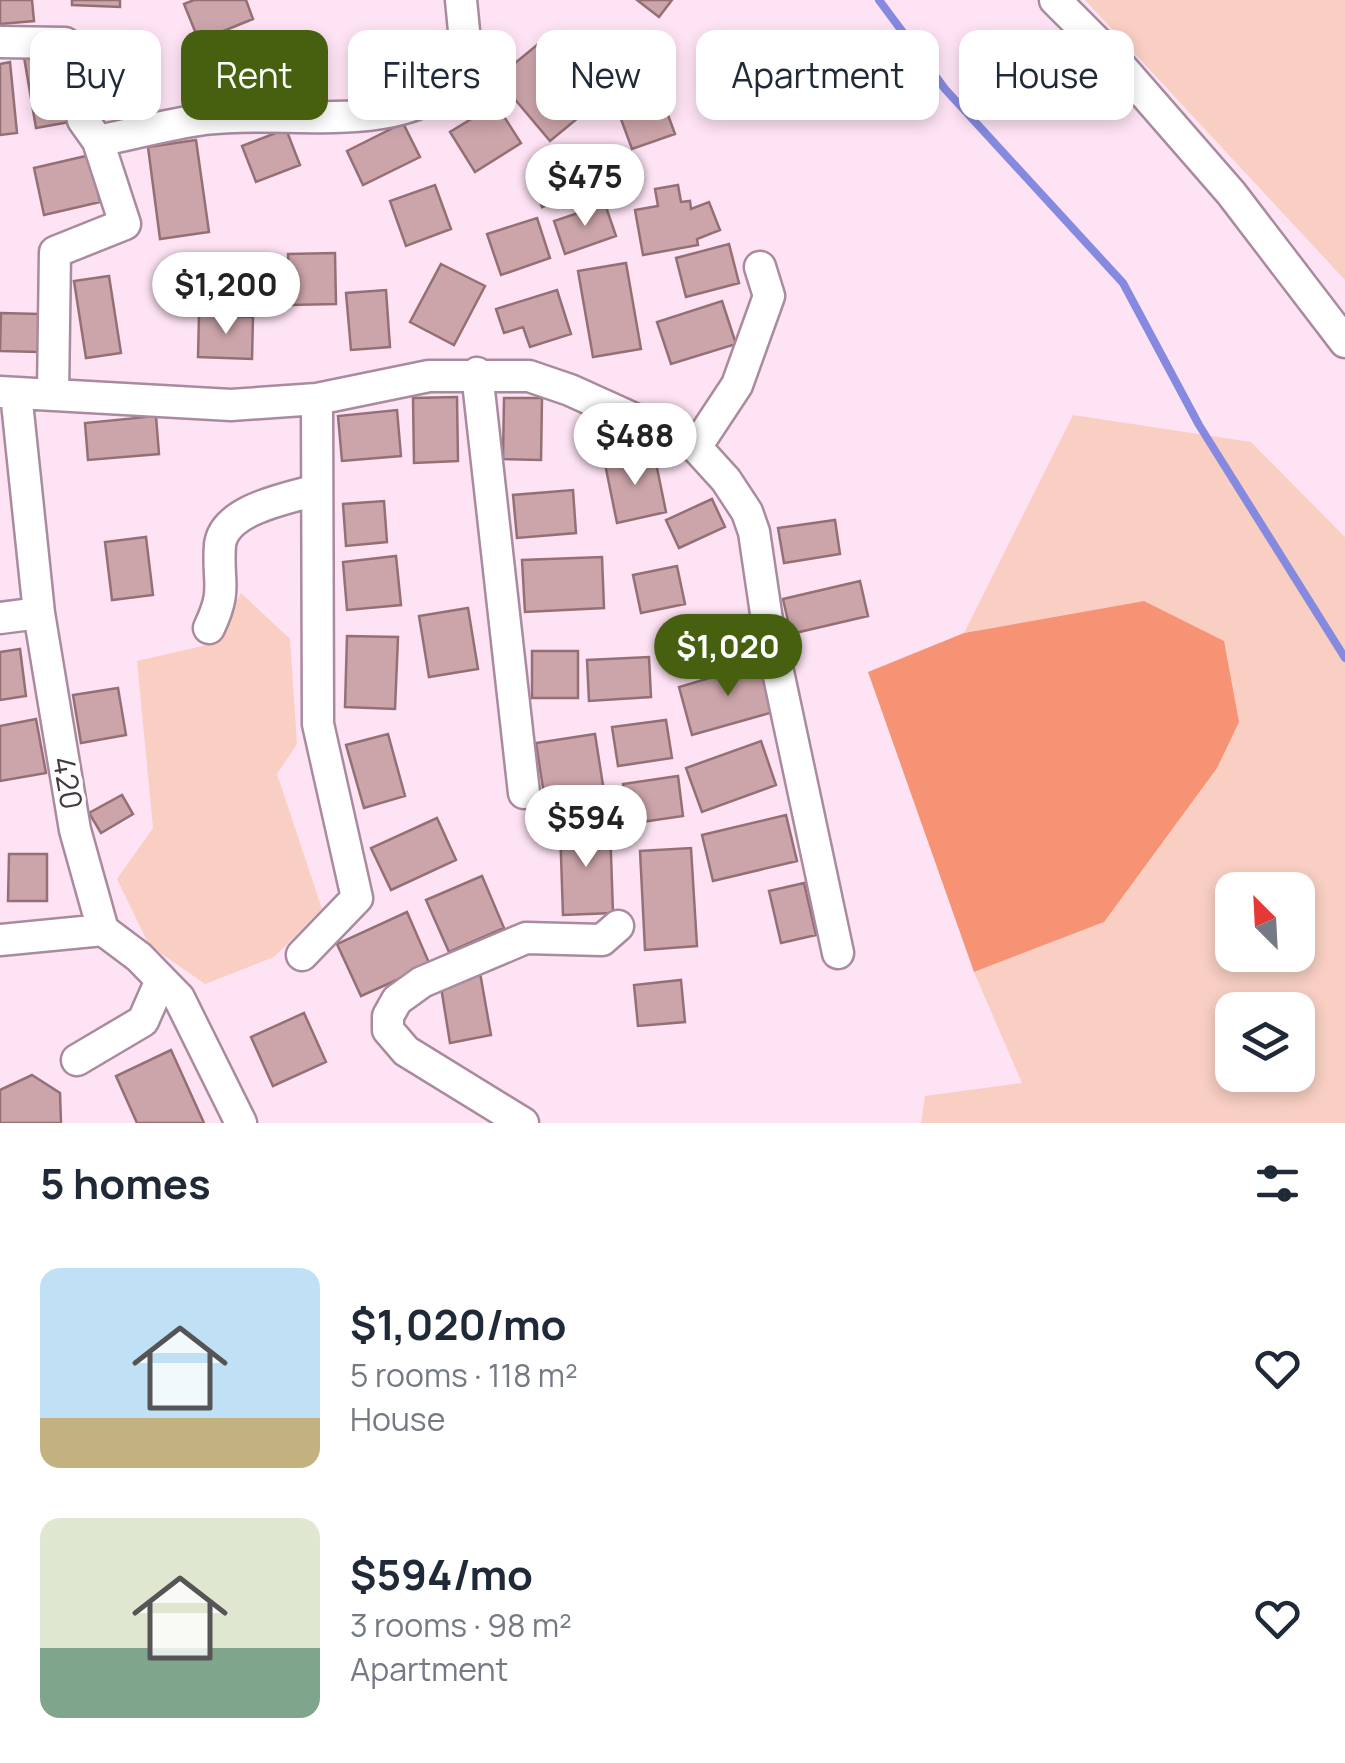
<!DOCTYPE html>
<html lang="en">
<head>
<meta charset="utf-8">
<style>
	:root { --surface:#fff; --page:#f6f6f7; --text:#1f2937; --muted:#747a83; --accent:#46600f }
	body { margin:0; font-family:Manrope,sans-serif; background:var(--page); color:var(--text); height:100vh; display:flex; flex-direction:column; font-size:38px; white-space:nowrap }
	* { box-sizing:border-box; margin:0 }
	p { font-size:32px; color:var(--muted) }
	.icon { flex:none; width:55px; height:55px; fill:none; stroke:currentColor; stroke-width:2; stroke-linecap:round; stroke-linejoin:round }
	.map { position:relative; height:1123px; overflow:hidden }
	.drawer { display:flex; flex-direction:column; background:var(--surface); flex:1 }
	.drawer>* { flex:none }
	.banner { position:absolute; left:30px; top:30px; width:1285px; height:90px; display:flex; gap:20px }
	.needle { width:65px; rotate:336deg }
	.fabs { position:absolute; left:1215px; top:872px; display:grid; gap:20px }
	.fabs a { display:grid; place-items:center; width:100px; height:100px; border-radius:20px; background:var(--surface); box-shadow:0 5px 15px #0003; font-size:50px }
	.price { position:absolute; translate:-50% -85px; padding:0 22px; border-radius:35px; background:#fff; color:#222; font-size:32px; line-height:65px; filter:drop-shadow(0 2px 5px #0008) }
	.price::after { content:''; position:absolute; left:50%; top:60px; width:30px; height:22px; margin-left:-15px; background:inherit; clip-path:polygon(0 0,100% 0,50% 100%) }
	.price.current { background:var(--accent); color:#fff }
	ul { padding:0; list-style:none }
	li { display:flex; align-items:center; gap:30px; height:250px; padding:0 40px }
	li span { display:grid; place-items:center; flex:none; width:280px; height:200px; border-radius:20px; color:#555 }
	li>.icon { margin-inline-start:auto }
	span .icon { width:120px; height:120px; fill:#fffc; stroke-width:1 }
	li b { font-size:42px }
	h2 { display:flex; justify-content:space-between; align-items:center; height:120px; padding:0 40px; font-size:42px }
	.tag { padding:0 35px; border-radius:20px; background:var(--surface); box-shadow:0 5px 15px #0003; font-size:35px; line-height:90px }
	.tag.current { background:var(--accent); color:#fff }
	.map>svg:first-child { display:block }
	.green { fill:#f8cfc2; fill-rule:evenodd }
	.forest { fill:#f59374 }
	.lines { fill:none; stroke-linecap:round; stroke-linejoin:round }
	.stream { stroke:#858ae0; stroke-width:8 }
	.building { fill:#cca5aa; stroke:#947075; stroke-width:2.5 }
	.minor-casing { stroke:#a98a9f; stroke-width:35 }
	.minor { stroke:#fff; stroke-width:30 }
	.labels { text-anchor:middle; stroke-width:8; stroke-linejoin:round; paint-order:stroke }
	.street-label { font-size:30px; fill:#443740; stroke:#fff }
</style>
</head>
<body>
<div class="map">
<svg width="1345" height="1123" viewBox="0 0 1345 1123">
	<rect width="100%" height="100%" fill="#fee3f4"/>
	<path class="green" d="M 1085,0 L 1345,0 L 1345,280 Z
		M 1073,415 L 1251,442 L 1345,537 L 1345,1123 L 921,1123 L 925,1096 L 1022,1083 L 974,972 L 1104,922 L 1144,601 L 964,633 ZM 1232,890 L 1298,890 L 1298,955 L 1232,955 ZM 1232,1010 L 1298,1010 L 1298,1075 L 1232,1075 Z
		M 241,593 L 290,639 L 297,744 L 277,774 L 322,909 L 274,957 L 205,984 L 149,945 L 117,879 L 153,828 L 137,661 L 216,643 Z"/>
	<path class="forest" d="M 1144,601 L 1224,641 L 1239,722 L 1217,768 L 1104,922 L 974,972 L 868,672 L 964,633 Z"/>
	<g class="lines">
		<path class="stream" d="M 879,0 L 945,89 L 1123,283 L 1199,425 L 1345,658"/>
	</g>
	<path class="building" d="M 0,0 L 32,0 L 34,21 L 0,24 Z
		M 72,0 L 120,0 L 120,7 L 72,5 Z
		M 194,0 L 246,0 L 253,19 L 199,41 L 184,4 Z
		M 637,0 L 672,0 L 659,17 Z
		M 537,45 L 590,108 L 550,141 L 497,78 Z
		M 63,51 L 75,121 L 36,128 L 24,57 Z
		M 153,55 L 157,96 L 107,101 L 102,60 Z
		M 10,62 L 17,133 L 0,135 L 0,64 Z
		M 661,96 L 675,134 L 632,149 L 618,111 Z
		M 496,104 L 521,143 L 475,172 L 450,132 Z
		M 403,123 L 420,157 L 363,185 L 347,151 Z
		M 286,129 L 300,165 L 256,182 L 242,146 Z
		M 196,140 L 209,232 L 160,239 L 148,147 Z
		M 585,150 L 598,185 L 542,207 L 529,172 Z
		M 90,155 L 100,202 L 44,215 L 34,168 Z
		M 435,185 L 451,229 L 406,246 L 390,201 Z
		M 678,185 L 681,202 L 690,201 L 691,209 L 709,202 L 720,230 L 697,239 L 698,245 L 643,255 L 635,210 L 658,206 L 655,189 Z
		M 605,204 L 616,236 L 565,254 L 554,221 Z
		M 537,218 L 550,258 L 501,275 L 487,234 Z
		M 729,244 L 739,283 L 686,297 L 676,258 Z
		M 335,253 L 336,304 L 290,305 L 288,254 Z
		M 626,263 L 641,349 L 593,357 L 578,271 Z
		M 441,264 L 485,286 L 454,345 L 410,322 Z
		M 109,276 L 121,353 L 86,358 L 74,281 Z
		M 386,290 L 390,347 L 351,350 L 346,293 Z
		M 557,290 L 571,334 L 530,347 L 523,327 L 504,333 L 496,309 Z
		M 722,301 L 736,344 L 671,364 L 657,322 Z
		M 1,313 L 39,314 L 38,352 L 0,351 Z
		M 199,315 L 253,317 L 252,359 L 198,357 Z
		M 457,397 L 458,461 L 414,463 L 413,398 Z
		M 504,398 L 542,398 L 541,460 L 503,459 Z
		M 397,410 L 401,456 L 342,461 L 338,416 Z
		M 156,416 L 159,454 L 88,460 L 85,423 Z
		M 654,453 L 666,512 L 617,523 L 605,464 Z
		M 573,490 L 576,533 L 517,538 L 513,495 Z
		M 712,499 L 725,527 L 679,548 L 666,520 Z
		M 384,501 L 387,542 L 346,546 L 343,504 Z
		M 835,520 L 840,554 L 784,563 L 778,528 Z
		M 146,537 L 153,595 L 112,600 L 105,542 Z
		M 396,556 L 401,605 L 347,610 L 343,562 Z
		M 602,557 L 604,608 L 525,612 L 522,560 Z
		M 677,566 L 685,604 L 641,613 L 633,575 Z
		M 860,581 L 868,616 L 791,634 L 783,599 Z
		M 468,608 L 478,669 L 429,677 L 419,616 Z
		M 347,636 L 398,637 L 395,709 L 345,707 Z
		M 20,649 L 26,696 L 0,700 L 0,652 Z
		M 532,651 L 578,651 L 578,698 L 532,698 Z
		M 649,657 L 651,697 L 589,701 L 587,660 Z
		M 763,662 L 777,711 L 692,735 L 679,687 Z
		M 118,688 L 126,735 L 81,743 L 73,695 Z
		M 36,719 L 46,773 L 0,781 L 0,726 Z
		M 666,720 L 672,758 L 618,766 L 612,727 Z
		M 388,734 L 405,796 L 364,808 L 346,745 Z
		M 595,734 L 607,811 L 548,820 L 536,743 Z
		M 761,741 L 776,785 L 702,812 L 686,768 Z
		M 678,776 L 683,816 L 628,824 L 623,784 Z
		M 122,795 L 133,814 L 101,833 L 89,813 Z
		M 786,815 L 797,861 L 713,881 L 702,835 Z
		M 437,818 L 456,860 L 391,890 L 371,848 Z
		M 610,825 L 613,913 L 563,915 L 560,827 Z
		M 691,848 L 697,946 L 645,950 L 640,851 Z
		M 9,854 L 47,854 L 47,901 L 8,901 Z
		M 482,876 L 504,928 L 449,952 L 426,900 Z
		M 804,883 L 816,935 L 781,943 L 769,891 Z
		M 407,912 L 430,965 L 361,996 L 337,944 Z
		M 479,967 L 491,1035 L 450,1043 L 441,987 Z
		M 681,980 L 685,1022 L 638,1026 L 634,985 Z
		M 304,1013 L 326,1062 L 273,1086 L 251,1037 Z
		M 171,1050 L 204,1123 L 137,1123 L 116,1076 Z
		M 32,1075 L 60,1093 L 61,1123 L 0,1123 L 0,1090 Z"/>
	<g class="lines">
		<defs>
			<path id="minor" d="M 1055,0 L 1116,61 L 1231,193 L 1345,342
				M 0,42 L 65,43 L 83,120 L 98,141
				M 477,373 L 524,793
				M 0,392 L 231,405 L 317,399 L 429,376 L 529,376 L 570,390 L 696,447 L 726,480 L 747,512 L 754,532 L 767,620 L 838,953
				M 16,393 L 39,613 L 75,830 L 103,930 L 139,957 L 179,998 L 241,1123
				M 53,393 L 55,252 L 125,224 L 98,141 C 133,134 169,124 205,119 C 289,108 390,138 460,79 L 465,41 L 461,0
				M 696,447 L 737,385 L 769,296 L 760,267
				M 0,618 L 39,613
				M 209,628 C 228,588 217,584 220,545 C 224,509 289,498 317,490
				M 0,940 L 103,930
				M 302,955 L 357,898 L 318,724 L 317,399
				M 77,1060 L 143,1021 L 161,980
				M 523,1123 L 406,1051 L 388,1030 L 388,1016 L 397,1000 L 422,982 L 526,938 L 602,940 L 618,926"/>
		</defs>
		<use href="#minor" class="minor-casing"/>
		<use href="#minor" class="minor"/>
	</g>
	<g class="labels">
		<g class="street-label">
			<text transform="translate(67 783) rotate(80)" y="10">420</text>
		</g>
	</g>
</svg>
<div class="fabs">
<a><svg class="needle" viewBox="-14 -14 28 28"><path d="M0-13l5 13h-10z" fill="#e53935"/><path d="M0 13l5-13h-10z" fill="#747a83"/></svg></a>
<a><svg class="icon" aria-label="layers" viewBox="0 0 24 24"><path d="M12 4l9 5-9 5-9-5zM3 14l9 5 9-5"/></svg></a>
</div>
<b class="price" style="left:585px;top:229px">$475</b>
<b class="price" style="left:226px;top:337px">$1,200</b>
<b class="price" style="left:635px;top:488px">$488</b>
<b class="price current" style="left:728px;top:699px">$1,020</b>
<b class="price" style="left:586px;top:870px">$594</b>
<div class="banner">
<a class="tag">Buy</a>
<a class="tag current">Rent</a>
<a class="tag">Filters</a>
<a class="tag">New</a>
<a class="tag">Apartment</a>
<a class="tag">House</a>
</div>
</div>
<section class="drawer">
<h2>5 homes<svg class="icon" aria-label="filters" viewBox="0 0 24 24"><path d="M4 7h16M4 17h16"/><circle cx="9" cy="7" r="2"/><circle cx="15" cy="17" r="2"/></svg></h2>
<ul>
<li><span style="background:linear-gradient(#bfe0f5 75%,#c2b280 0)"><svg class="icon" aria-label="home" viewBox="0 0 24 24"><path d="M3 11l9-7 9 7M6 9v11h12V9"/></svg></span><div><b>$1,020/mo</b><p>5 rooms · 118 m²</p><p>House</p></div><svg class="icon" aria-label="heart" viewBox="0 0 24 24"><path d="M12 20l-8-8c-3-5 5-10 8-4 3-6 11-1 8 4z"/></svg></li>
<li><span style="background:linear-gradient(#dfe7d0 65%,#7fa58c 0)"><svg class="icon" aria-label="home" viewBox="0 0 24 24"><path d="M3 11l9-7 9 7M6 9v11h12V9"/></svg></span><div><b>$594/mo</b><p>3 rooms · 98 m²</p><p>Apartment</p></div><svg class="icon" aria-label="heart" viewBox="0 0 24 24"><path d="M12 20l-8-8c-3-5 5-10 8-4 3-6 11-1 8 4z"/></svg></li>
</ul>
</section>
</body>
</html>
